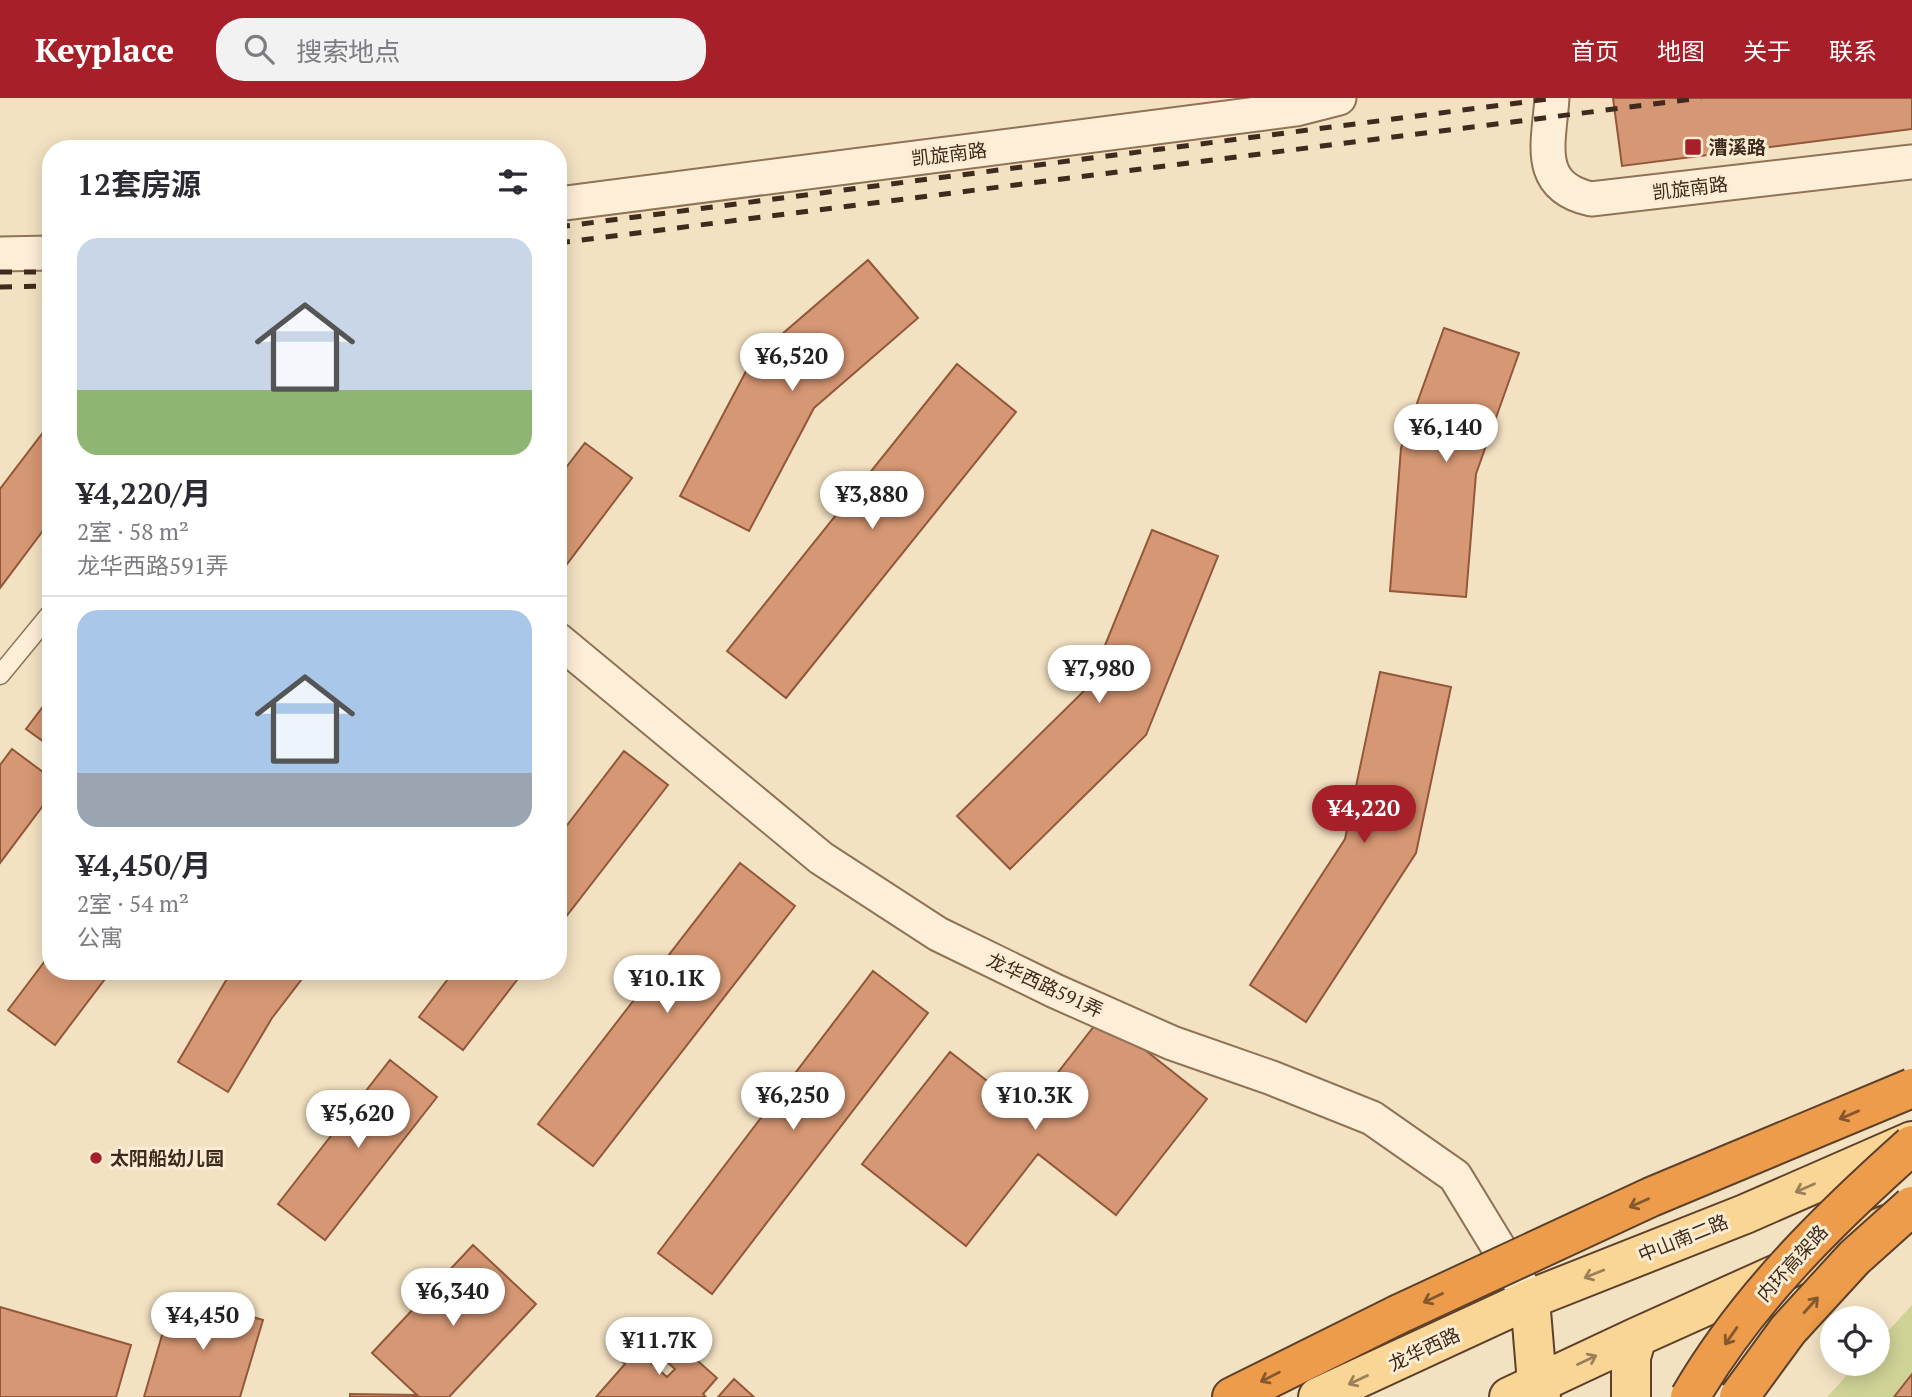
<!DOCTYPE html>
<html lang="zh">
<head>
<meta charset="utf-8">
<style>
	:root { --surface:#fff; --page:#f2f2f3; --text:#2b2b33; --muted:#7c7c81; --line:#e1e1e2; --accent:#a71f28 }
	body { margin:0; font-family:"PT Serif","Noto Sans SC",serif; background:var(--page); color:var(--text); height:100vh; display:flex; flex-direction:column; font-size:26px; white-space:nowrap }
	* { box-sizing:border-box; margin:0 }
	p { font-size:23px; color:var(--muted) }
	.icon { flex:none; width:38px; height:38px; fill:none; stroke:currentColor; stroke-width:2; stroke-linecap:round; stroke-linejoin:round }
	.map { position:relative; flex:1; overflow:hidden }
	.panel { position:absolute; left:42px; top:42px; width:525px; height:840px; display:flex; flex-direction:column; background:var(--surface); border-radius:28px; box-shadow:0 4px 18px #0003 }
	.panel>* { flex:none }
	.controls { position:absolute; left:1820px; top:1208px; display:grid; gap:14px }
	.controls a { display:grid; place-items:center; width:70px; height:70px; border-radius:50%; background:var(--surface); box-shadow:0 4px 18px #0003; font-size:35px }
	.price { position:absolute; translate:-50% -60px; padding:0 16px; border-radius:24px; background:#fff; color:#222; font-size:23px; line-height:46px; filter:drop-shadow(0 2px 4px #0008) }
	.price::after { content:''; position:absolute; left:50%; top:42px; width:21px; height:16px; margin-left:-10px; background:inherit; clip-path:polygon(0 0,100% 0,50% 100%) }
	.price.selected { background:var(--accent); color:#fff }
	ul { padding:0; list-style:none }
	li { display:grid; align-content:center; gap:14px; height:371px; padding:0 35px }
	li+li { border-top:2px solid var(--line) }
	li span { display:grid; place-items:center; height:217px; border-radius:21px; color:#555 }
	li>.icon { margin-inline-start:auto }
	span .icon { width:126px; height:126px; fill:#fffc; stroke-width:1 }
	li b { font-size:30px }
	h2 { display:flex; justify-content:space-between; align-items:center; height:84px; padding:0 35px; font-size:30px }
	header { display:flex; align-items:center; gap:42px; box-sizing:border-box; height:98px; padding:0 35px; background:var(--accent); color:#fff }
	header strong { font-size:33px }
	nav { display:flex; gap:38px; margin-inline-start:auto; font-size:24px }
	.search { width:490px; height:63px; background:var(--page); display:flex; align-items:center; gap:18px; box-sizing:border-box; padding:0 24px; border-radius:28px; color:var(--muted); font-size:26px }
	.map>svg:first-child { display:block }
	.green { fill:#cfd395 }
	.building { fill:#d69774; stroke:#925839; stroke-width:2 }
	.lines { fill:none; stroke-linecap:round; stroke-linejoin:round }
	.lane-casing { stroke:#907257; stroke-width:21 }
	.street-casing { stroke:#907257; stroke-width:37 }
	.primary-casing { stroke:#5d402b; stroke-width:42 }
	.highway-casing { stroke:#5d402b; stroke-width:42 }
	.lane { stroke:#fdefd7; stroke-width:18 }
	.street { stroke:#fdefd7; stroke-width:33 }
	.primary { stroke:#fad696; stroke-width:38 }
	.highway { stroke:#ec9c4a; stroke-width:38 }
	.rail { stroke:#3e2b1d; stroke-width:5; stroke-dasharray:12 12; stroke-linecap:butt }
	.highway-bridge-casing { stroke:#5d402b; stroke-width:42; stroke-linecap:butt }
	.highway-bridge { stroke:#ec9c4a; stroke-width:38 }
	.oneway { stroke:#84582f }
	.oneway2 { stroke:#9c805a }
	.poi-dot { fill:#a71f28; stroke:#faecd3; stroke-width:2.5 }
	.labels { text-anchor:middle; stroke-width:6; stroke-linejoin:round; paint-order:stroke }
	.poi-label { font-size:19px; font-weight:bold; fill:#3e2b1d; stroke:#faecd3; text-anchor:start }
	.street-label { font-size:19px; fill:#3e2b1d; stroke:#faecd3 }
</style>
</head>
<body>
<header>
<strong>Keyplace</strong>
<div class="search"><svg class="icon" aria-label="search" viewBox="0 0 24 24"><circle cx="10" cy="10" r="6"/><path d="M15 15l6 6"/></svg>搜索地点</div>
<nav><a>首页</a><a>地图</a><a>关于</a><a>联系</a></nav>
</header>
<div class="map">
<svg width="1912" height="1299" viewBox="0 0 1912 1299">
	<rect width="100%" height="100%" fill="#f3e2c2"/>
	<path class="green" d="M 1912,1207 L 1912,1299 L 1827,1299 L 1858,1265 L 1878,1265 L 1878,1244 Z"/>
	<path class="building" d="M 1613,0 L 1912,0 L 1912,31 L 1622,68 Z
		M 868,162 L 918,220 L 814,310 L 749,433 L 680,398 L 752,262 Z
		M 1444,230 L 1519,255 L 1476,376 L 1466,499 L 1390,493 L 1401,350 Z
		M 957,266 L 1016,314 L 786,600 L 727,553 Z
		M 51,324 L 51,422 L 0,490 L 0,391 Z
		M 585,345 L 632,380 L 558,478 L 558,380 Z
		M 1152,432 L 1218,458 L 1146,637 L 1010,771 L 957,718 L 1088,589 Z
		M 1380,574 L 1451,589 L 1416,755 L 1306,924 L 1250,887 L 1345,741 Z
		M 51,598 L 51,649 L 26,631 Z
		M 12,651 L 51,680 L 51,697 L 0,765 L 0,667 Z
		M 624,653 L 668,687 L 558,829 L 558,739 Z
		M 740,765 L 795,808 L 593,1068 L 538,1026 Z
		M 51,855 L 51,873 L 111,873 L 55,947 L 8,912 Z
		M 233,873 L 308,873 L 272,920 L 228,994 L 178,964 L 225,884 Z
		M 454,873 L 524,873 L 463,952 L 419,919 Z
		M 873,873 L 928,915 L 712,1196 L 658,1155 Z
		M 1102,918 L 1207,1001 L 1116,1117 L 1038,1056 L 966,1148 L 862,1066 L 950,954 L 1027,1014 Z
		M 390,962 L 437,999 L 325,1142 L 278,1106 Z
		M 473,1147 L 536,1206 L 449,1299 L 350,1299 L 350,1296 L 417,1297 L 372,1255 Z
		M 174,1196 L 263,1222 L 240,1299 L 144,1299 Z
		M 0,1209 L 131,1247 L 116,1299 L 0,1299 Z
		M 630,1246 L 667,1279 L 675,1271 L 667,1264 L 681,1248 L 717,1280 L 703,1296 L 706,1299 L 596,1299 L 625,1266 L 618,1259 Z
		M 1912,1276 L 1912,1299 L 1894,1299 Z
		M 734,1281 L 754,1299 L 718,1299 Z"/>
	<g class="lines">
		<defs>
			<path id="lane" d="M 0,577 L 51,515"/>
			<path id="street" d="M 1552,0 C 1549,45 1534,88 1591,101 L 1912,64
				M 558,106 L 1296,11 L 1339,0
				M 0,156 L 51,155
				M 558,542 L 821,760 L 938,836 L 1055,893 L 1172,945 L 1272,980 L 1372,1020 L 1455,1078 L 1530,1201"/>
			<path id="primary" d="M 1530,1201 L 1537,1285 L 1541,1299
				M 1318,1299 L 1530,1201 L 1745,1116 L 1912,1043
				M 1509,1299 L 1637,1239 L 1886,1127
				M 1631,1299 L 1631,1259 L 1637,1239"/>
			<path id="highway" d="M 1232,1299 L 1397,1217"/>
		</defs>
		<use href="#lane" class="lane-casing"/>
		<use href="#street" class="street-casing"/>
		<use href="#primary" class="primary-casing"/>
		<use href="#highway" class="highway-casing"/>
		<use href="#lane" class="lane"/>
		<use href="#street" class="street"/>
		<use href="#primary" class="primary"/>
		<use href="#highway" class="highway"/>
		<path class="rail" d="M 558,129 L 1556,0
			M 558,145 L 1701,0
			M 0,174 L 51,174
			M 0,189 L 51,188"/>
		<defs>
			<path id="highway-bridge" d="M 1397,1217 L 1651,1099 L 1912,990
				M 1690,1299 C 1747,1201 1828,1122 1912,1047
				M 1739,1299 L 1788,1232 L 1854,1160 L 1912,1108"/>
		</defs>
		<use href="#highway-bridge" class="highway-bridge-casing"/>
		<use href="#highway-bridge" class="highway-bridge"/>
	</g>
	<defs><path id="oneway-shaft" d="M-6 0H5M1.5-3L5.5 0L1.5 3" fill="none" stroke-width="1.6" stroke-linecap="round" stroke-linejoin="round" transform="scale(1.75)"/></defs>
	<g class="oneway">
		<use href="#oneway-shaft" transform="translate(1849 1017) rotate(157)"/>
		<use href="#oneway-shaft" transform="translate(1639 1105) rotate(156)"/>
		<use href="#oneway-shaft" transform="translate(1433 1200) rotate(155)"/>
		<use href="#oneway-shaft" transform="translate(1811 1207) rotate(-48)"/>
		<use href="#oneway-shaft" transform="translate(1731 1238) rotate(125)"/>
		<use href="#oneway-shaft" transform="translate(1270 1279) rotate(153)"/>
	</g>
	<g class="oneway2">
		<use href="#oneway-shaft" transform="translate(1805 1090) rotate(156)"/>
		<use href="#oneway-shaft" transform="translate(1594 1176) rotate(158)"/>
		<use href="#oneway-shaft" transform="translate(1587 1262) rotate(-25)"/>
		<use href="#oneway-shaft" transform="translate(1358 1282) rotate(155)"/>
	</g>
	<g class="poi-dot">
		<rect x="1684" y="40" width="18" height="18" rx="3.5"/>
		<circle cx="96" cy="1060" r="7"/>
	</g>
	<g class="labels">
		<g class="poi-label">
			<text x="1709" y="56">漕溪路</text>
			<text x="110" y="1067">太阳船幼儿园</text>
		</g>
		<g class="street-label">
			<text transform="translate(949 56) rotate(-7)" y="7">凯旋南路</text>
			<text transform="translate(1690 90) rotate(-7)" y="7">凯旋南路</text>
			<text transform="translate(1045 887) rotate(25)" y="7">龙华西路591弄</text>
			<text transform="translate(1683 1140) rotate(-22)" y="7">中山南二路</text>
			<text transform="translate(1792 1165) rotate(-48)" y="7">内环高架路</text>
			<text transform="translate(1424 1251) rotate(-25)" y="7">龙华西路</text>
		</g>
	</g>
</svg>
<div class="controls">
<a><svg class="icon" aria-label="locate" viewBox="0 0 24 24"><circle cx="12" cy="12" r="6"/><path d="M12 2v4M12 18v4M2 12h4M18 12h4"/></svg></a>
</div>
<b class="price" style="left:792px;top:295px">¥6,520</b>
<b class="price" style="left:1446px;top:366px">¥6,140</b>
<b class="price" style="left:872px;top:433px">¥3,880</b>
<b class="price" style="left:1099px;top:607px">¥7,980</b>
<b class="price selected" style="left:1364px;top:747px">¥4,220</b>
<b class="price" style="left:667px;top:917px">¥10.1K</b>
<b class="price" style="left:793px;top:1034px">¥6,250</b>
<b class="price" style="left:1035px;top:1034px">¥10.3K</b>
<b class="price" style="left:358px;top:1052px">¥5,620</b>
<b class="price" style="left:453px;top:1230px">¥6,340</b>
<b class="price" style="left:203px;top:1254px">¥4,450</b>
<b class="price" style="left:659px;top:1279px">¥11.7K</b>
<section class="panel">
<h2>12套房源<svg class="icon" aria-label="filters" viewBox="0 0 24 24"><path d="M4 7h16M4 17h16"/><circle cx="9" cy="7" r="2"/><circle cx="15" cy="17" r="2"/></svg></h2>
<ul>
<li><span style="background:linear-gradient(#c9d6e8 70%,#8fb573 0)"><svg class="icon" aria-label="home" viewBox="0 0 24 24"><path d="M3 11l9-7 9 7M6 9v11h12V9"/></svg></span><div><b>¥4,220/月</b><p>2室 · 58 m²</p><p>龙华西路591弄</p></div></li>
<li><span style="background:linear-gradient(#a9c7e8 75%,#9aa5b1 0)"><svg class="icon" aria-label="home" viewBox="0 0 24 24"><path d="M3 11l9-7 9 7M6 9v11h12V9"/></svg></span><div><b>¥4,450/月</b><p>2室 · 54 m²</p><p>公寓</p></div></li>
</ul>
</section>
</div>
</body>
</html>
